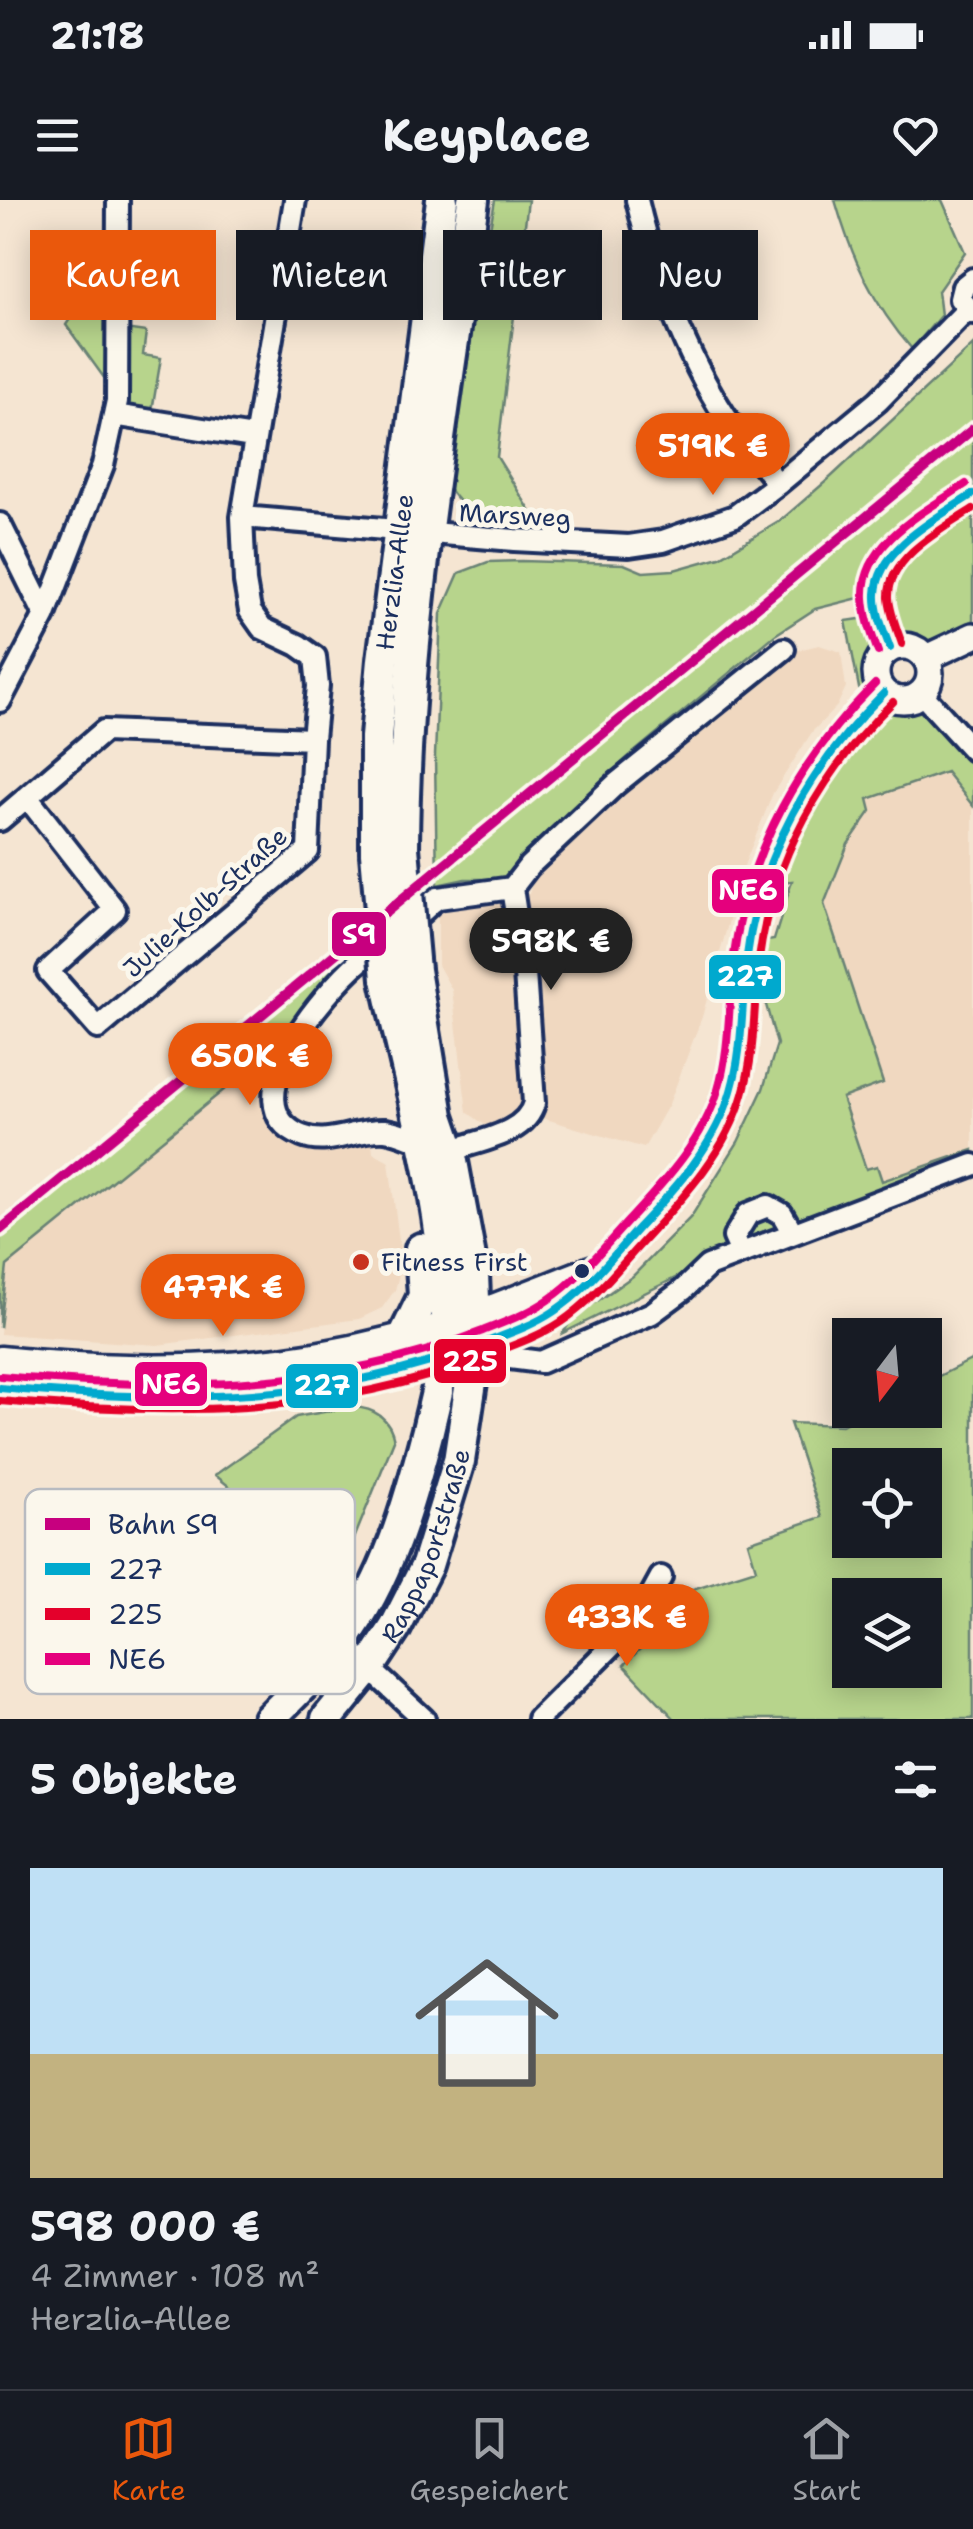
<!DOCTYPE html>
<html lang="de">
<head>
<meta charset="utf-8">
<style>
	:root { --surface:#171b24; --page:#242831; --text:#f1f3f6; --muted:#9ea1a6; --line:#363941; --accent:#ea580c }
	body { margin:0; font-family:"Shantell Sans",sans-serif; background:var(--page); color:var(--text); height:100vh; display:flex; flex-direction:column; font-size:38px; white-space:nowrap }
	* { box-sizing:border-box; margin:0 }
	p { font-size:32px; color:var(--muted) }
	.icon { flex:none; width:55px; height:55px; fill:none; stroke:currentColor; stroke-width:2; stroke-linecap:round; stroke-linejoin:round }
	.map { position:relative; height:1519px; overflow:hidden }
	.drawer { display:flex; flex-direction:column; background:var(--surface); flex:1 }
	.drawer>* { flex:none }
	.guide { position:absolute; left:30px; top:30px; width:915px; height:90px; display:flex; gap:20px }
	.needle { width:65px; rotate:196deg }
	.fabs { position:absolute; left:832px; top:1118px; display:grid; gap:20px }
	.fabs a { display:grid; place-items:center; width:110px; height:110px; border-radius:0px; background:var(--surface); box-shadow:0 5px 25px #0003; font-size:50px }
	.price { position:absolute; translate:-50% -85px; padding:0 22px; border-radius:35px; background:var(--accent); color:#fff; font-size:32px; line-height:65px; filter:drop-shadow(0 2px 5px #0008) }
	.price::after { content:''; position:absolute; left:50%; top:60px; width:30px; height:22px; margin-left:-15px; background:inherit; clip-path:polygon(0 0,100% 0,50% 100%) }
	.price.selected { background:#222; color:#fff }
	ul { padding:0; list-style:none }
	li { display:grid; align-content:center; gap:20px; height:530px; padding:0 30px }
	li+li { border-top:2px solid var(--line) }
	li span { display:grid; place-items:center; height:310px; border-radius:0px; color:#555 }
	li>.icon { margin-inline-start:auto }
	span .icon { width:180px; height:180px; fill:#fffc; stroke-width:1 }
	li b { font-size:42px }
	h2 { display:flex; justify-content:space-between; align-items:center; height:120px; padding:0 30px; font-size:42px }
	.chip { padding:0 35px; border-radius:0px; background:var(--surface); box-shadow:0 5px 25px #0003; font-size:35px; line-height:90px }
	.chip.selected { background:var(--accent); color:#fff }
	.status { display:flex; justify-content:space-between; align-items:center; height:70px; padding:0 50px; background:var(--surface); direction:ltr }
	.status svg { height:28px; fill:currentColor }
	header { display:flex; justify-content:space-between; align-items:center; height:130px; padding:0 30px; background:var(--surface); font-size:45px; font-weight:700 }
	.menu { display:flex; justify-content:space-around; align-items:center; height:140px; border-top:2px solid var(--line); background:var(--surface); font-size:28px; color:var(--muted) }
	.menu a { display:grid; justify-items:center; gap:5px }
	.menu .selected { color:var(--accent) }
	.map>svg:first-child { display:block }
	.built { fill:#f0d8c0 }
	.green { fill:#b7d48c; stroke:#698275; stroke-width:2.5; fill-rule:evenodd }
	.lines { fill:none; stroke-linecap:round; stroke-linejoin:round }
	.minor-casing { stroke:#1b2f5e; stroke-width:28 }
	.tertiary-casing { stroke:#1b2f5e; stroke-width:32 }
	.secondary-casing { stroke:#1b2f5e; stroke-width:35 }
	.primary-casing { stroke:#1b2f5e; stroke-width:38 }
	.minor { stroke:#fbf7ec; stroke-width:20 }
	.tertiary { stroke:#fbf7ec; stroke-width:25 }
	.secondary { stroke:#fbf7ec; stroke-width:28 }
	.primary { stroke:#fbf7ec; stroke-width:30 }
	.primary-bridge-casing { stroke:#1b2f5e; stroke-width:38; stroke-linecap:butt }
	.primary-bridge { stroke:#fbf7ec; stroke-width:30 }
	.bus-1-casing { stroke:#fbf7ec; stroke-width:15 }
	.bus-2-casing { stroke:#fbf7ec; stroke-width:15 }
	.bus-3-casing { stroke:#fbf7ec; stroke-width:15 }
	.bus-1 { stroke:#00a9ce; stroke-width:8 }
	.bus-2 { stroke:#e4002b; stroke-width:8 }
	.bus-3 { stroke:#e5007d; stroke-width:8 }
	.rail-1-casing { stroke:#fbf7ec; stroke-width:18 }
	.rail-1 { stroke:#c7007f; stroke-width:10 }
	.poi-dot { fill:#c8321e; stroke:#fbf7ec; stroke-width:4 }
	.bus-dot { fill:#1b2f5e; stroke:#fbf7ec; stroke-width:4 }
	.labels { text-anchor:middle; stroke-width:10; stroke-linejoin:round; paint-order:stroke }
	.street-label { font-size:25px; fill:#1b2f5e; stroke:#fbf7ec }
	.poi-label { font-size:25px; fill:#1b2f5e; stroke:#fbf7ec; text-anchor:start }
	.key { fill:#fbf7ec; stroke:#b8bbc1; stroke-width:2.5 }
	.key-label { font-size:28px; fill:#1b2f5e }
	.line-badge { stroke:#fbf7ec; stroke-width:4 }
	.badge-label { font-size:28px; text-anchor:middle; font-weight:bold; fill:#fff }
</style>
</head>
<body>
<div class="status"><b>21:18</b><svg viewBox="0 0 49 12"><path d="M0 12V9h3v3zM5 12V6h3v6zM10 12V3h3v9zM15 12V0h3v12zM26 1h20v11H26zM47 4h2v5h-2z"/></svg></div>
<header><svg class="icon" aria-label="menu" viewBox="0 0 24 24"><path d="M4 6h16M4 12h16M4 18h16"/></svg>Keyplace<svg class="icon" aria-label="heart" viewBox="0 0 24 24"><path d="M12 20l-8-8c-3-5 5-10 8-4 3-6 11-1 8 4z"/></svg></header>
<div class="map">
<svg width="973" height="1519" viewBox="0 0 973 1519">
	<rect width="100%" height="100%" fill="#f5e5d2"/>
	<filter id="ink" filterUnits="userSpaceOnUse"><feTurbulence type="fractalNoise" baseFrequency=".01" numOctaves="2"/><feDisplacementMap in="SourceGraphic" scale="20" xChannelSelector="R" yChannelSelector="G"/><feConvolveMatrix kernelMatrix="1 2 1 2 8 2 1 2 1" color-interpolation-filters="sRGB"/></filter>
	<g filter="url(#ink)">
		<path class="built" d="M 819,445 L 841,452 L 846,487 L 837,506 L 812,532 L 773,593 L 745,663 L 702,817 L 669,904 L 644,948 L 532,915 L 522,924 L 485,925 L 467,912 L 452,790 L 438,765 L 438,711 L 446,705 L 529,694 L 533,680 L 546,665 L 689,536 L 794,451 Z
			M 946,572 L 973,606 L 973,950 L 882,981 L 866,970 L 842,898 L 883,883 L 824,704 L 848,644 L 871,611 L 867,599 Z
			M 278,846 L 263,890 L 266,914 L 275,932 L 294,947 L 312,951 L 372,943 L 373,953 L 389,962 L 402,1064 L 395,1090 L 382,1108 L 359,1119 L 157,1145 L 0,1134 L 6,1066 Z"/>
		<path class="green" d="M 495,0 L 528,0 L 497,257 L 539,325 C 503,321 461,319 446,282 Z
			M 835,0 L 942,0 L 965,52 L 938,91 L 941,115 L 912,149 C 873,105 851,56 835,0 Z
			M 118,46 L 117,128 L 146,132 L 143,155 L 161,158 L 151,217 L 115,210 L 115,193 L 66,125 Z
			M 973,145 L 973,286 L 883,353 L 867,381 L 863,397 L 815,409 L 775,435 L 627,558 L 530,648 L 502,679 L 465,679 L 437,685 L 435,556 L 441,414 L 459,373 L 488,362 L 521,361 L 624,364 L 643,372 L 674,370 L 720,357 L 780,321 L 831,277 Z
			M 973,306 L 973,420 C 960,427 944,438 930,440 C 898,442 877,406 890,379 C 905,348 946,326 973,306 Z
			M 867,418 L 877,448 C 869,463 871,483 860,493 L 846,421 Z
			M 900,506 C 933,507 953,541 973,565 L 973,606 L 946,572 L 868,599 L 871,611 L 848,644 L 824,704 L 883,883 L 842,898 L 866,969 L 877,966 L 882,981 L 973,950 L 973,963 L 706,1063 L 563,1133 L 572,1119 L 633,1076 L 691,1017 L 738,942 L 763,889 L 777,844 L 761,787 L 756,743 L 774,740 L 792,681 L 775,683 C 797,631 840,520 900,506 Z
			M 336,761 L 339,766 L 308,800 L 278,846 L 7,1066 L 0,1128 L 0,1038 Z
			M 973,1159 L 973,1519 L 675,1519 L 624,1465 L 661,1428 L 683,1392 L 756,1369 L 748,1342 L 822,1317 L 790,1223 L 842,1225 L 872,1210 L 925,1210 L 925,1183 ZM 850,1265 L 925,1265 L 925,1340 L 850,1340 ZM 850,1395 L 925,1395 L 925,1470 L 850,1470 Z
			M 352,1207 C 374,1208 390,1218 394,1240 L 354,1339 L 350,1338 L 342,1378 L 215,1275 L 296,1217 Z"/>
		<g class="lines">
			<defs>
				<path id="minor" d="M 295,0 L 242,317 L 245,382 L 250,411 L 262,428 L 298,445 L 315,457 L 318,486 L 313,539 L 308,651 L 98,828 L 48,771 L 115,710 L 27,597 L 104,531 L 313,539
					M 637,0 C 653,70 686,156 725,216 C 741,240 761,262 778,284
					M 973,79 L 963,87 L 960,99 L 973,113
					M 114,215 L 253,237
					M 242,317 L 514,340 L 629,346 L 663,341 L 735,316 L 778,284 L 878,201 L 967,110
					M 0,324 L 45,415
					M 921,493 L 973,550
					M 0,501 L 45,415 L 103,265 L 117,201 L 118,0
					M 0,620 L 27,597
					M 512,688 L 529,666 L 616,584 L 784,449
					M 422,942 C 411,938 397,931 385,930 C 357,928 329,947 302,936 C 226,905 326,790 360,761 C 383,741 410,725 431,703 L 438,698 L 512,688 L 525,773 L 534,903 C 526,935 479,940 450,951
					M 741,1053 L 734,1037 L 748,1014 L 768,1006 L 782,1014 L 793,1033
					M 510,1158 L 541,1162 L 652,1113 L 683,1090 L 708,1066 L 973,965
					M 341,1442 L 424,1519
					M 538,1519 L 637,1421 L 661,1377"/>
				<path id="tertiary" d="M876 473a27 27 0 1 1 54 0a27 27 0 1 1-54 0Z
					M 926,458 L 973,436
					M 474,1115 L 595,1068
					M 476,1149 L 558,1109 L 659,1006 L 709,940 L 731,891 L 749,740 L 768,673 L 803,592 L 826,555 L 884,493"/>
				<path id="secondary" d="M 0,1161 C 130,1174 259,1175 386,1142 C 414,1135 441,1130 467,1118
					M 0,1188 C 153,1204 316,1206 463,1153"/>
				<g id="primary">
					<path d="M 403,648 C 404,431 444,215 473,0"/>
					<path id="s1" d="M 376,653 L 376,537 L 383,460 L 442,0"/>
					<path d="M 404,1137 L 424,1096 L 421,1049"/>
					<path d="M 269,1519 C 293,1494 321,1469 342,1441 C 388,1379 409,1304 428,1230 C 436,1196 446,1160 447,1125 C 448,1014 410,888 387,779"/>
					<path id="s2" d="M 327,1519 L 370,1466 L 395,1428 L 427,1365 L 459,1261 L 476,1149 L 473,1074 L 450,951 L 438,916 L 414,770"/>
				</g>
			</defs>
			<use href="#minor" class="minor-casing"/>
			<use href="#tertiary" class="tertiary-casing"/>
			<use href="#secondary" class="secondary-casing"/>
			<use href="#primary" class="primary-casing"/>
			<use href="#minor" class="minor"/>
			<use href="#tertiary" class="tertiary"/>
			<use href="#secondary" class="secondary"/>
			<use href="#primary" class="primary"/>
			<defs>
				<path id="primary-bridge" d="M 403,648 L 414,770
					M 376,653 L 387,779"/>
			</defs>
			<use href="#primary-bridge" class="primary-bridge-casing"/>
			<use href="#primary-bridge" class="primary-bridge"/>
			<defs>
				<path id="bus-1" d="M 890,448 C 884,431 875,412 876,394 C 878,347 939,317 973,294
					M 0,1188 C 163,1203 330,1205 484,1143 C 507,1134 532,1126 553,1112 C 587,1090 612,1057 639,1027 C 676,988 716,944 731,891 C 744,847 741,801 747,756 C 760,654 812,564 884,493"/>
				<path id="bus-2" d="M 902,444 C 897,429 890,413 889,398 C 887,357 944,328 973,309
					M 0,1201 C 163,1215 331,1218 485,1156 C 511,1146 538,1137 561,1122 C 595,1099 620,1066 647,1037 C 686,995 727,950 743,894 C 756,850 753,804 759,759 C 772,659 822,571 893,502"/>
				<path id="bus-3" d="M 878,452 C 872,435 865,417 864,398 C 861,343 927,310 966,284
					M 1,1176 C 162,1190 327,1193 480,1132 C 502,1123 528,1114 548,1100 C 580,1078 603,1048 629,1020 C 664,982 703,941 718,890 C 731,846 728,800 734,755 C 748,650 801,557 875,484"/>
			</defs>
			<use href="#bus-1" class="bus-1-casing"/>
			<use href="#bus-2" class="bus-2-casing"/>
			<use href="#bus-3" class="bus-3-casing"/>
			<use href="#bus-1" class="bus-1"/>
			<use href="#bus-2" class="bus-2"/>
			<use href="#bus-3" class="bus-3"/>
			<defs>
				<path id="rail-1" d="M 0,1030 L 973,229"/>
			</defs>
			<use href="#rail-1" class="rail-1-casing"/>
			<use href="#rail-1" class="rail-1"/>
		</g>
	</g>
	<circle class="poi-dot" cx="361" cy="1062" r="10"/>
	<circle class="bus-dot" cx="582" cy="1071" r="9"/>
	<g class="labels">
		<g class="street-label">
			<text transform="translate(515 315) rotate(3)" y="9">Marsweg</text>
			<text dy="9" stroke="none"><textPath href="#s1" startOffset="282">Herzlia-Allee</textPath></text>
			<text transform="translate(205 702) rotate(-42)" y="9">Julie-Kolb-Straße</text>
			<text dy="9" stroke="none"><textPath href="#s2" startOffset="202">Rappaportstraße</textPath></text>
		</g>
		<g class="poi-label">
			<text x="381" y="1071">Fitness First</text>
		</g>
	</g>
	<rect x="25" y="1289" width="330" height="205" rx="15" class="key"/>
	<rect x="45" y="1318" width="45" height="12" fill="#c7007f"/>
	<rect x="45" y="1363" width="45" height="12" fill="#00a9ce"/>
	<rect x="45" y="1408" width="45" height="12" fill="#e4002b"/>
	<rect x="45" y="1453" width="45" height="12" fill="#e5007d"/>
	<g class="key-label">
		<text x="108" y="1334">Bahn S9</text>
		<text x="108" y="1379">227</text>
		<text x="108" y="1424">225</text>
		<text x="108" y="1469">NE6</text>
	</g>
	<g class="line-badge">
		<rect x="710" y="667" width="76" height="48" rx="10" fill="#e5007d"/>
		<rect x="330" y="710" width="58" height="48" rx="10" fill="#c7007f"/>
		<rect x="707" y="753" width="76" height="48" rx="10" fill="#00a9ce"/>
		<rect x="432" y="1137" width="76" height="48" rx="10" fill="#e4002b"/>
		<rect x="133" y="1160" width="76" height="48" rx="10" fill="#e5007d"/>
		<rect x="284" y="1162" width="76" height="48" rx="10" fill="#00a9ce"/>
	</g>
	<g class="badge-label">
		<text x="748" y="700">NE6</text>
		<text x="359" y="744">S9</text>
		<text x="745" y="786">227</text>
		<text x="470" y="1171">225</text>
		<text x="171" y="1194">NE6</text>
		<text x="322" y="1195">227</text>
	</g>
</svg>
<div class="fabs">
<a><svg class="needle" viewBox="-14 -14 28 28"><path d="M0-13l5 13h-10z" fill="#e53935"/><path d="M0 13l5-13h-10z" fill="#9ea1a6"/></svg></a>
<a><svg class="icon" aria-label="locate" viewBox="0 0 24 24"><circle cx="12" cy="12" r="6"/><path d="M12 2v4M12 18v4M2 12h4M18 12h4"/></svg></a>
<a><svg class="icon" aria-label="layers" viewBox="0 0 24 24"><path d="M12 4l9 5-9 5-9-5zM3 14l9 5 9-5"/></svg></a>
</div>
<b class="price" style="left:713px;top:298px">519K €</b>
<b class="price selected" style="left:551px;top:793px">598K €</b>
<b class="price" style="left:250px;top:908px">650K €</b>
<b class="price" style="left:223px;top:1139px">477K €</b>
<b class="price" style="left:627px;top:1469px">433K €</b>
<div class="guide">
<a class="chip selected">Kaufen</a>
<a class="chip">Mieten</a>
<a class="chip">Filter</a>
<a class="chip">Neu</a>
</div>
</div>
<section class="drawer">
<h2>5 Objekte<svg class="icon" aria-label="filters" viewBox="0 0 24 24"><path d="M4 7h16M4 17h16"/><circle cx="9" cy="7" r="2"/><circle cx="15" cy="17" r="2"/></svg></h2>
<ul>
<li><span style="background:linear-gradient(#bfe0f5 60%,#c2b280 0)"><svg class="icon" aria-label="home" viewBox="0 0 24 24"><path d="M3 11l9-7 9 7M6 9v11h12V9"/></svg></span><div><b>598 000 €</b><p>4 Zimmer · 108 m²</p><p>Herzlia-Allee</p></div></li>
</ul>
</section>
<nav class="menu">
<a class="selected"><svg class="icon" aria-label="map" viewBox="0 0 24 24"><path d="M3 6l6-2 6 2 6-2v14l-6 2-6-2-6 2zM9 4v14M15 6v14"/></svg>Karte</a>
<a><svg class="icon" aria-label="saved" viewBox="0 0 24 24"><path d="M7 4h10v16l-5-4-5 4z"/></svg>Gespeichert</a>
<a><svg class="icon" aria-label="home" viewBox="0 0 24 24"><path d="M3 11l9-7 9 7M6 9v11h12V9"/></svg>Start</a>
</nav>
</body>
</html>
